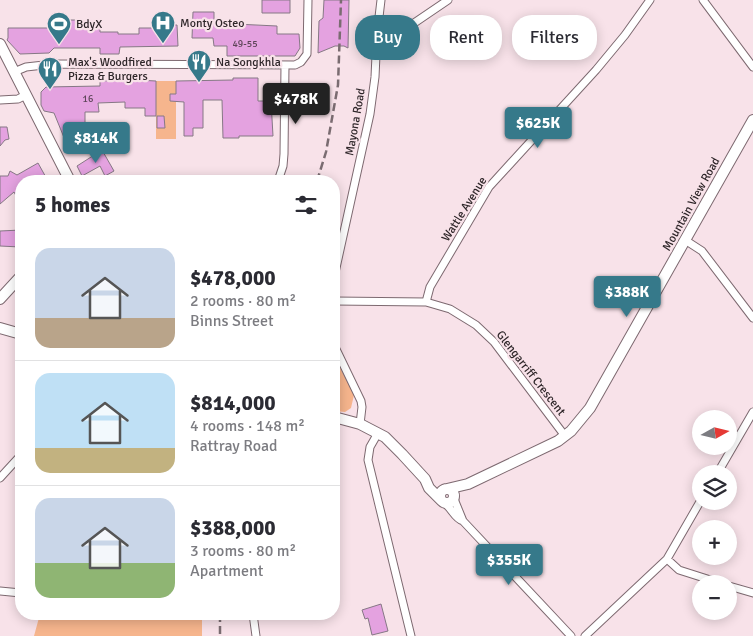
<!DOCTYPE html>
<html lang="en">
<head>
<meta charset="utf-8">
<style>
	:root { --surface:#fff; --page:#f7f7f7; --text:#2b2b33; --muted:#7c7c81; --line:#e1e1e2; --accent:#36798a }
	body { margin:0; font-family:Signika,sans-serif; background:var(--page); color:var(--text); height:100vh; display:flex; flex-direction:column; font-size:19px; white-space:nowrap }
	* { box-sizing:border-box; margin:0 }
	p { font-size:16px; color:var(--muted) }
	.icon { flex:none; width:28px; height:28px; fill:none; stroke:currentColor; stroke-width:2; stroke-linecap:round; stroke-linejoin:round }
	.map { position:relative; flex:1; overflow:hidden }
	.sheet { position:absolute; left:15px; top:175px; width:325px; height:445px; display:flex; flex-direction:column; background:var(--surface); border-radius:20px; box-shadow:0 2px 12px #0003 }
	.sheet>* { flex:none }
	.guide { position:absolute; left:355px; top:15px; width:322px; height:45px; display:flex; gap:10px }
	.needle { width:32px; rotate:82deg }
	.tools { position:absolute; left:692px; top:410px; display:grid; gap:10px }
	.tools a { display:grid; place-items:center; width:45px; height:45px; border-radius:50%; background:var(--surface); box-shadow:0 2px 12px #0003; font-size:25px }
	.price { position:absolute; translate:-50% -42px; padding:0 11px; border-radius:5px; background:var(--accent); color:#fff; font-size:16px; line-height:32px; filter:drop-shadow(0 1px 2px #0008) }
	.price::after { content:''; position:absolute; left:50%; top:30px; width:15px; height:11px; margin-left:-8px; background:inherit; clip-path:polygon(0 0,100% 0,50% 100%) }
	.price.current { background:#222; color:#fff }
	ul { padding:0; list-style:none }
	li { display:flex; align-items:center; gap:15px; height:125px; padding:0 20px }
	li+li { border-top:1px solid var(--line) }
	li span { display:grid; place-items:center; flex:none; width:140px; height:100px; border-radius:15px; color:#555 }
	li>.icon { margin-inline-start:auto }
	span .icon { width:60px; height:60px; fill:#fffc; stroke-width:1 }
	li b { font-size:21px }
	h2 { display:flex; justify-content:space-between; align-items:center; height:60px; padding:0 20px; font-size:21px }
	.chip { padding:0 18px; border-radius:20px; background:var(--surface); box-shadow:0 2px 12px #0003; font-size:18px; line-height:45px }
	.chip.current { background:var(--accent); color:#fff }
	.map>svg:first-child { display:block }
	.green { fill:#f6b58d }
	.building { fill:#e4a2e0; stroke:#867885 }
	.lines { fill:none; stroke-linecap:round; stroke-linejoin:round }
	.street-casing { stroke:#7d6970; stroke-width:9 }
	.secondary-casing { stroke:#7d6970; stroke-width:12 }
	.street { stroke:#fff; stroke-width:7 }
	.secondary { stroke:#fff; stroke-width:10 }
	.rail { stroke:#7a6c71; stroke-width:2.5; stroke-dasharray:8 4; stroke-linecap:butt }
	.labels { text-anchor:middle; stroke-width:4.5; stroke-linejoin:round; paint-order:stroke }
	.number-label { font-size:10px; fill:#5c4557 }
	.poi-label { font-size:12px; fill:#2e2629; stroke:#f8e2e9; text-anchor:start }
	.street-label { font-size:12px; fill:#2e2629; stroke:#f8e2e9 }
</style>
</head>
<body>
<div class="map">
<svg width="753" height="636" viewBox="0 0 753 636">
	<rect width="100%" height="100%" fill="#f8e2e9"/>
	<path class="green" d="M 156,81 L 176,81 L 176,139 L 156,139 Z
		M 334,356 L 354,395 L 351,408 L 345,412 L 334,411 Z
		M 40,614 L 202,614 L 202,636 L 34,636 Z"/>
	<path class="building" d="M 262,0 L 290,0 L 290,13 L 262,13 Z
		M 324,0 L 349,0 L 348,48 L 344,46 L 335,46 L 318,53 L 319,21 L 323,18 Z
		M 193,12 L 214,12 L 214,23 L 277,26 L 277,34 L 299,34 L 300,48 L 295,56 L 227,56 L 227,46 L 214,46 L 213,38 L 192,38 Z
		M 53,20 L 78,20 L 100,23 L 100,32 L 118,32 L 118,34 L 139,34 L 139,28 L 167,28 L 167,25 L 177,25 L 178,46 L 120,47 L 119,54 L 100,54 L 100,48 L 54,48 L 49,53 L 20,54 L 7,40 L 8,38 L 8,28 L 53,28 Z
		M 233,78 L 258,78 L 258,101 L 271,101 L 273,136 L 239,136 L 239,138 L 223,138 L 222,100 L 203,100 L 203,128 L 193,128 L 193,136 L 184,136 L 184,102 L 170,101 L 170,94 L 176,94 L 176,81 L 233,80 Z
		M 137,80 L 156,81 L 156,116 L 145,116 L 145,108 L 125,108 L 125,102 L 98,103 L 99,112 L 85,112 L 85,127 L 88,127 L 88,132 L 93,132 L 93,140 L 65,140 L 54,113 L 44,111 L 41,105 L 41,92 L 46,87 L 100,86 L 100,81 Z
		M 157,116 L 164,116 L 165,128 L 157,128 Z
		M 0,127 L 7,127 L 9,139 L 5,140 L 0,146 Z
		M 102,150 L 114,171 L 105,176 L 100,166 L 82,176 L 77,166 Z
		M 38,163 L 48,181 L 21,181 L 21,205 L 14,192 L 0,204 L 0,176 L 8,176 L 10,171 L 17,175 Z
		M 21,230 L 20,247 L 0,246 L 0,231 Z
		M 381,604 L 388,631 L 372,635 L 368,618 L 365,619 L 362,610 Z"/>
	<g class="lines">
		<defs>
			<path id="street" d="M 703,0 L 753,67
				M 382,38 L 392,37 L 398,34 L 448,0
				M 14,72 L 26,67 L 53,64 L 295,65 L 301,62 L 307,54 L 308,0
				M 0,100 L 18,99 L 26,95
				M 278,181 L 283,166 L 284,154 L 285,65
				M 685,240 L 702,251 L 753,318
				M 334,277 L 370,114 L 375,77 L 376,55 L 382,38 L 379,17 L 381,0
				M 334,301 L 426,302 L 450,309 L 476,325 L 494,342 L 565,436
				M 426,302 L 430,287 L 489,187 L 596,70 L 625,35 L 650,0
				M 334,345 L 361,401 L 362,407 L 360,424
				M 378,433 L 370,447 L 368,460 L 411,636
				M 717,474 L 753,412
				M 0,478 L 21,455
				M 454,499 L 463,521
				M 444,503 C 452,508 454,518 463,521 L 571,636
				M 667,559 L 679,570 L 723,584
				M 729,586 L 753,593
				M 0,591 L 21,593
				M 253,614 L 256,636
				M 585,636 L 667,559 L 701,500"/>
			<path id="secondary" d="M 0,44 L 70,181
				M 0,299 L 21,276
				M 0,328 L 21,334
				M 334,417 L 360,424 L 385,437 L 402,454 L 425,479 L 429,488 L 442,501
				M 447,489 L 468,484 L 558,441 L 571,431 L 590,408 L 753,120
				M440 496a7 7 0 1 1 14 0a7 7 0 1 1-14 0Z"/>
		</defs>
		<use href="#street" class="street-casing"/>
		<use href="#secondary" class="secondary-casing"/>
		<use href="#street" class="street"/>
		<use href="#secondary" class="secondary"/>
		<path class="rail" d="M 317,181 L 326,152 L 338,85 L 341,0
			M 220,614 L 220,636"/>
	</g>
	<defs>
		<symbol id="hospital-pin" viewBox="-11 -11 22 30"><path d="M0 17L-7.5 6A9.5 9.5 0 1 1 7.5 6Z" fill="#36798a" stroke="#f8e2e9"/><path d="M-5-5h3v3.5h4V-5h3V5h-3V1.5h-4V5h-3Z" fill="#fff"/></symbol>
		<symbol id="stadium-pin" viewBox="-11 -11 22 30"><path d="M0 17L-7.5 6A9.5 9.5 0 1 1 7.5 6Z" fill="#36798a" stroke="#f8e2e9"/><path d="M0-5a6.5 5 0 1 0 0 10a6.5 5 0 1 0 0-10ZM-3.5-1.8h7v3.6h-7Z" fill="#fff"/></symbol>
		<symbol id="restaurant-pin" viewBox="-11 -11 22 30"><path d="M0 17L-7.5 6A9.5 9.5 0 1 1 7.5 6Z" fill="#36798a" stroke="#f8e2e9"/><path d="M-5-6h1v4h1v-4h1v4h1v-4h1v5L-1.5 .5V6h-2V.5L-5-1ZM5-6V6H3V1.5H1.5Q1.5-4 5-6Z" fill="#fff"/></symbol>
	</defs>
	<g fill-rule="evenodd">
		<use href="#hospital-pin" x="149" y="9" width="28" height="38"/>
		<use href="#stadium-pin" x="45" y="10" width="28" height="38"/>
		<use href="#restaurant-pin" x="185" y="48" width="28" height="38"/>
		<use href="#restaurant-pin" x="36" y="55" width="28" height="38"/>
	</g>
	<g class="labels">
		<g class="number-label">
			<text x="245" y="47">49-55</text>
			<text x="88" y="102">16</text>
		</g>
		<g class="poi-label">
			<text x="180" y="27">Monty Osteo</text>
			<text x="76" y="28">BdyX</text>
			<text x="68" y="66">Max's Woodfired<tspan x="68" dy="14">Pizza &amp; Burgers</tspan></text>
			<text x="216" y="66">Na Songkhla</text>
		</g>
		<g class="street-label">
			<text transform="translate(355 122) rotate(-80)" y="4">Mayona Road</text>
			<text transform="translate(691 204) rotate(-61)" y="4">Mountain View Road</text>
			<text transform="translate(464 209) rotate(-58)" y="4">Wattle Avenue</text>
			<text transform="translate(531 373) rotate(52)" y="4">Glengarriff Crescent</text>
		</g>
	</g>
</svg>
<div class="tools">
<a><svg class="needle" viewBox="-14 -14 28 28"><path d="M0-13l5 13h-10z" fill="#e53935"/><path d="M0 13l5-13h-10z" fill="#7c7c81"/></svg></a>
<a><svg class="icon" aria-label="layers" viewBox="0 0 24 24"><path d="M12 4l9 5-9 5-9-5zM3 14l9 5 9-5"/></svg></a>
<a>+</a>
<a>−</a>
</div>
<b class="price current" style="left:296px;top:125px">$478K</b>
<b class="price" style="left:538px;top:149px">$625K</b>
<b class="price" style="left:96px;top:164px">$814K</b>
<b class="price" style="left:627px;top:318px">$388K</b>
<b class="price" style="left:509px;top:586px">$355K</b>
<div class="guide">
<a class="chip current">Buy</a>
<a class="chip">Rent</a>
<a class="chip">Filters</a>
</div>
<section class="sheet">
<h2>5 homes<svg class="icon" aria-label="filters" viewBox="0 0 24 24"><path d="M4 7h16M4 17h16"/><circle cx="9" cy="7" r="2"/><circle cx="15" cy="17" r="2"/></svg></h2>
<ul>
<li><span style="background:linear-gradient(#c9d6e8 70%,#b9a48a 0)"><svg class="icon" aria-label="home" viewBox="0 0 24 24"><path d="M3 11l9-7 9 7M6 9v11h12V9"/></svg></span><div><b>$478,000</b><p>2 rooms · 80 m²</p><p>Binns Street</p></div></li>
<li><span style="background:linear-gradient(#bfe0f5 75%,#c2b280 0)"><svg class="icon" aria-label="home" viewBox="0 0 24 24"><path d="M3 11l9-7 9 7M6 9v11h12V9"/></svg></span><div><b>$814,000</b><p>4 rooms · 148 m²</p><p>Rattray Road</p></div></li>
<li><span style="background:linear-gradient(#c9d6e8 65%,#8fb573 0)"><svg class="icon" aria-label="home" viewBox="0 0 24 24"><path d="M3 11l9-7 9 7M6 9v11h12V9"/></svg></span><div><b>$388,000</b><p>3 rooms · 80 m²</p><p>Apartment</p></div></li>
</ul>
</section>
</div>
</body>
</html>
